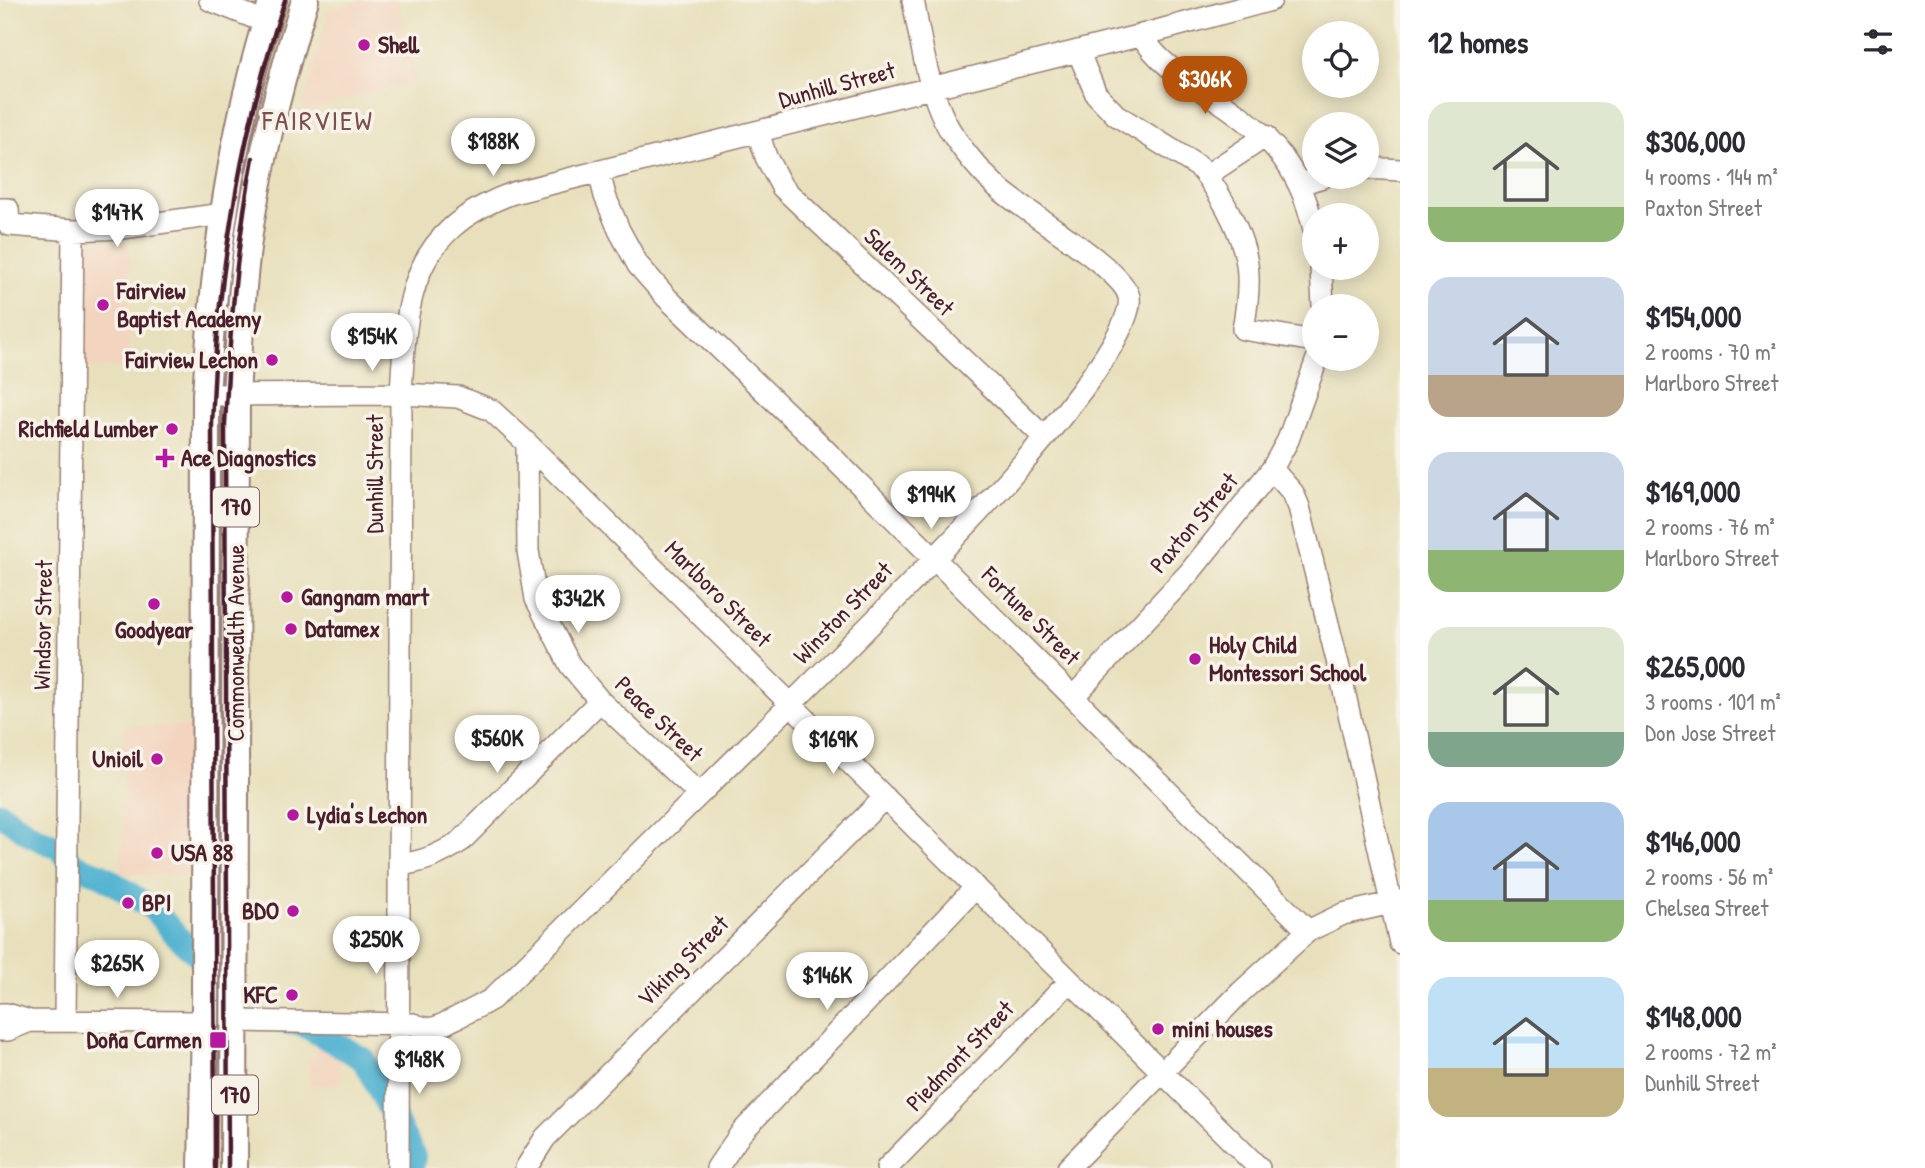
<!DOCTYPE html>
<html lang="en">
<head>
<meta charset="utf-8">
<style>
	:root { --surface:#fff; --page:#f7f7f7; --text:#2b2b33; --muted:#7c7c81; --accent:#b45309 }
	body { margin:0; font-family:"Patrick Hand",sans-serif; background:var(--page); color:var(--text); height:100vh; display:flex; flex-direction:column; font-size:26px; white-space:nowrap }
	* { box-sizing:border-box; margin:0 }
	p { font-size:23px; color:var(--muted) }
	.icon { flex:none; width:38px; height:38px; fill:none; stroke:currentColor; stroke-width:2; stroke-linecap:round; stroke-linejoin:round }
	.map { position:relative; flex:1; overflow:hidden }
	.details { display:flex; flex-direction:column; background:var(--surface); width:525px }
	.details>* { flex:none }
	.fabs { position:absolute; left:1302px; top:21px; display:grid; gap:14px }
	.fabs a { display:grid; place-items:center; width:77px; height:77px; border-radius:50%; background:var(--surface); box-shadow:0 4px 18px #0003; font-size:35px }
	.price { position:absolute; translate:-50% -60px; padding:0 16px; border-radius:24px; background:#fff; color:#222; font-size:23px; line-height:46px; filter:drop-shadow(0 2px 4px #0008) }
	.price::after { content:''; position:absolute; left:50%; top:42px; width:21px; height:16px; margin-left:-10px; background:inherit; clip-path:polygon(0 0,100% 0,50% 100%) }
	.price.active { background:var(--accent); color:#fff }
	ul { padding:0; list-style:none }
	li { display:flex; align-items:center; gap:21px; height:175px; padding:0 28px }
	li span { display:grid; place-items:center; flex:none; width:196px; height:140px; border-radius:21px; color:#555 }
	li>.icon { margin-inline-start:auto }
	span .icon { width:84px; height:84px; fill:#fffc; stroke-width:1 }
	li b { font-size:30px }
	h2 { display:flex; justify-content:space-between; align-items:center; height:84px; padding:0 28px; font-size:30px }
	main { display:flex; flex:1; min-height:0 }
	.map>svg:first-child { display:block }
	.built { fill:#f3d4be }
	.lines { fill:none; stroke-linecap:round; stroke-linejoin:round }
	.river { stroke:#52b3d1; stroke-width:24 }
	.minor-casing { stroke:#998074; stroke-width:24 }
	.major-casing { stroke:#998074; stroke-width:30 }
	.minor { stroke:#fff; stroke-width:21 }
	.major { stroke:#fff; stroke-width:26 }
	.rail { stroke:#4a1f2b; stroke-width:4.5 }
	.poi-dot { fill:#b5179e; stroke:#f7f3e8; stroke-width:2.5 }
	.labels { text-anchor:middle; stroke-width:7; stroke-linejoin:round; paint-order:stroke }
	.shield { fill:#f7f3e8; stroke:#7e5f64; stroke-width:2 }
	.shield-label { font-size:23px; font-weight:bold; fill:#4a1f2b }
	.poi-label { font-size:24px; font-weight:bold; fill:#4a1f2b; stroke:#f7f3e8; text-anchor:start }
	.street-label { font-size:24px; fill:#4a1f2b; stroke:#f7f3e8 }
	.quarter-label { font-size:28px; letter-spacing:2px; fill:#7c504e; stroke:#f7f3e8 }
</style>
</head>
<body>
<main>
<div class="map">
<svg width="1400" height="1168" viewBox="0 0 1400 1168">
	<rect width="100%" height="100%" fill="#f7f3e8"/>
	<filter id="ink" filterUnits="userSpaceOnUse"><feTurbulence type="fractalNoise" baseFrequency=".0143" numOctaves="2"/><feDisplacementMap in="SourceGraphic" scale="14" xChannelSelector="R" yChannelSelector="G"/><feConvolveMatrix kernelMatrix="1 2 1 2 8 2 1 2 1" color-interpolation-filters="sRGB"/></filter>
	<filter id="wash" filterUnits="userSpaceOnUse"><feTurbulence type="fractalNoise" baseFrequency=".00686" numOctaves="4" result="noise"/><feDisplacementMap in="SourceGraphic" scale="28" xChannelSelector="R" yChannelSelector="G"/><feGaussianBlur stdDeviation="1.57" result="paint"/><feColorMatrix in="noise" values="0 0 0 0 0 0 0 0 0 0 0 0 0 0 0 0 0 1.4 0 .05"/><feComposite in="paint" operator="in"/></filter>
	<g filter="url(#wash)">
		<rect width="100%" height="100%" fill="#e8e0bc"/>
		<path class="built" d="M 362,0 L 397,0 L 417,80 L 302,112 L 329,10 Z
			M 78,243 L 130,243 L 129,367 L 75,370 Z
			M 124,726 L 191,726 L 191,875 L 121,874 L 122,833 L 169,833 L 123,832 Z
			M 316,1038 L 340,1038 L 340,1085 L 308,1085 L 308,1056 L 316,1056 Z"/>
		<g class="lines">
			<path class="river" d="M 0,813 L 32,836 L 59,848 L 74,865 L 100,874 L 153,909 L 175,934 L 228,983 L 242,1003
				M 288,1023 L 300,1023 L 363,1059 L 414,1156 L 412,1168"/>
		</g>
	</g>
	<g filter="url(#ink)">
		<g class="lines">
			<defs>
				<path id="minor" d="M 210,0 L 265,22
					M 1142,35 C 1155,60 1182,77 1205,92 C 1263,129 1299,160 1314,230
					M 1078,51 L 1096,94 L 1116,115 L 1199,167 C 1210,178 1216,190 1224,203 C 1250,250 1253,276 1243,329 L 1314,341
					M 758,132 L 766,157 L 782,187 L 1044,437
					M 1367,168 L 1400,170
					M 599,172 L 605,196 L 619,230 L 638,265 L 667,298 L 808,433 L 1308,931
					M 1207,175 L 1266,136
					M 1299,184 L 1323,177
					M 0,209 L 8,209 L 9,225 L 73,230 L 122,228 L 223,214
					M 1321,268 L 1323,306
					M 206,395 L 401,394 L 458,397 L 491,410 L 527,443 L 1259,1168
					M 527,443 L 528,551 L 536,599 L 570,665 L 600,701 L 699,794
					M 1272,469 L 1293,493 L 1299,507 L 1339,668 L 1400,943
					M 1074,696 L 1189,573 L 1272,469 L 1288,440 L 1317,359
					M 399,865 C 423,862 440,855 461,841 L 600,701
					M 0,1014 L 7,1014 L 30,1021
					M 65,1021 L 73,230
					M 236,1021 L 413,1024 C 434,1033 438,1026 456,1018 C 468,1012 480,1006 492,999 C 563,930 632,860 703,791 C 806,689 911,587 1009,479 C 1035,450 1136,333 1129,297 C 1123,268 1022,211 996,186 C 980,171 965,153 953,135 C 929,99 921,42 913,0
					M 0,1030 L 8,1030 L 30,1021 L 205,1022
					M 398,1168 L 401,394 C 406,297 410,231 513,193 L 1142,35 L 1271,0
					M 526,1168 L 545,1138 L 885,797
					M 717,1168 L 741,1133 L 976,887
					M 887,1168 L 1070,981
					M 1068,1168 L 1241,992 L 1308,931 L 1343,914 L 1400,901"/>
				<path id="major" d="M 202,1168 L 205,1022 L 206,395 C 214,258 231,131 273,0
					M 234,1168 L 236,395 C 240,333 242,269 253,208 C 266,138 284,68 305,0"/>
			</defs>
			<use href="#minor" class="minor-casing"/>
			<use href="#major" class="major-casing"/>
			<use href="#minor" class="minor"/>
			<use href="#major" class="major"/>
			<path class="rail" d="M 215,1168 L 212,424 C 214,387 215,350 219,313 C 230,206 251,101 285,0
				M 228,1168 L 225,424 C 230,334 236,246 253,158"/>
		</g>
	</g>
	<g class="poi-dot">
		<circle cx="364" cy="45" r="7"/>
		<circle cx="103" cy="305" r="7"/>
		<circle cx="272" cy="360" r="7"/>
		<circle cx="172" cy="429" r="7"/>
		<path d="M161.5 447.5h7v7h7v7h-7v7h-7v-7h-7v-7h7z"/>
		<circle cx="287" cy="597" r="7"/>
		<circle cx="154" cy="604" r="7"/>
		<circle cx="291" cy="629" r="7"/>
		<circle cx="1195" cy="659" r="7"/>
		<circle cx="157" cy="759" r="7"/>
		<circle cx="293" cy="815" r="7"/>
		<circle cx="157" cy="853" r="7"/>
		<circle cx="128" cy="903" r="7"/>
		<circle cx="293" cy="911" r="7"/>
		<circle cx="292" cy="995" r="7"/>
		<circle cx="1158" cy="1029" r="7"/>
		<rect x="209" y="1031" width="18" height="18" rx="3.5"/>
	</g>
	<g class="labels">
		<g class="shield">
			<rect x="213" y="487.5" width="46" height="39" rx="5"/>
			<rect x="212" y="1075.5" width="46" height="39" rx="5"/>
		</g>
		<g class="shield-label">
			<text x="236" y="515">170</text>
			<text x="235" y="1103">170</text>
		</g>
		<g class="poi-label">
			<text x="378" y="53">Shell</text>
			<text x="117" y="299">Fairview<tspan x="117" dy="28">Baptist Academy</tspan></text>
			<text x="258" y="368" text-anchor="end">Fairview Lechon</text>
			<text x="158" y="437" text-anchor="end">Richfield Lumber</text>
			<text x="181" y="466">Ace Diagnostics</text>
			<text x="301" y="605">Gangnam mart</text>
			<text x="305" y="637">Datamex</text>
			<text x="154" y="638" text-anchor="middle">Goodyear</text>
			<text x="1209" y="653">Holy Child<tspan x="1209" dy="28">Montessori School</tspan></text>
			<text x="143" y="767" text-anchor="end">Unioil</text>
			<text x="307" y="823">Lydia's Lechon</text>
			<text x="171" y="861">USA 88</text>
			<text x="142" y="911">BPI</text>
			<text x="279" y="919" text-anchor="end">BDO</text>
			<text x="278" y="1003" text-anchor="end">KFC</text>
			<text x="1172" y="1037">mini houses</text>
			<text x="202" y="1048" text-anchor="end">Doña Carmen</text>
		</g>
		<g class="street-label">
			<text transform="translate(837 85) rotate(-15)" y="8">Dunhill Street</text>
			<text transform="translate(909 272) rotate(44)" y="8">Salem Street</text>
			<text transform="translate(375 474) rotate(-90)" y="8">Dunhill Street</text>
			<text transform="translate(1194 523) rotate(-50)" y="8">Paxton Street</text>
			<text transform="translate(718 594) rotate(45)" y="8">Marlboro Street</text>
			<text transform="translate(843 613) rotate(-46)" y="8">Winston Street</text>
			<text transform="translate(1031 616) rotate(45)" y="8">Fortune Street</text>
			<text transform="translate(43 625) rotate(-89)" y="8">Windsor Street</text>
			<text transform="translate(236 643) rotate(-90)" y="8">Commonwealth Avenue</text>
			<text transform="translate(659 719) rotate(44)" y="8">Peace Street</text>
			<text transform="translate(683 961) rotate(-45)" y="8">Viking Street</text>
			<text transform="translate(960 1056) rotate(-46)" y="8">Piedmont Street</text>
		</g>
		<g class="quarter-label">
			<text x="318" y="130">FAIRVIEW</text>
		</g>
	</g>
</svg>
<div class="fabs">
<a><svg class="icon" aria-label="locate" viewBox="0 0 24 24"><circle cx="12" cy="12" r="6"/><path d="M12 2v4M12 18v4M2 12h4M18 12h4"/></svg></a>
<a><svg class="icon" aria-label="layers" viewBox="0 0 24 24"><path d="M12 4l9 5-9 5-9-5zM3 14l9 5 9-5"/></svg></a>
<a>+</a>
<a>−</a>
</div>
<b class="price active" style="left:1205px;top:116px">$306K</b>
<b class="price" style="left:493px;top:178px">$188K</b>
<b class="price" style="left:117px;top:249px">$147K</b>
<b class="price" style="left:372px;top:373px">$154K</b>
<b class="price" style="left:931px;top:531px">$194K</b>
<b class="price" style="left:578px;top:635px">$342K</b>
<b class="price" style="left:497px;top:775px">$560K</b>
<b class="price" style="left:833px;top:776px">$169K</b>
<b class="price" style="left:376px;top:976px">$250K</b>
<b class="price" style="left:117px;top:1000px">$265K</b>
<b class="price" style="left:827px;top:1012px">$146K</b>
<b class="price" style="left:419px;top:1096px">$148K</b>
</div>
<section class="details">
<h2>12 homes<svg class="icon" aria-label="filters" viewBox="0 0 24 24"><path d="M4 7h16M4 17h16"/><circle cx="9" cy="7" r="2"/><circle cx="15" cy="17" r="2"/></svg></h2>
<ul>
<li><span style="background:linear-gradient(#dfe7d0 75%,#8fb573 0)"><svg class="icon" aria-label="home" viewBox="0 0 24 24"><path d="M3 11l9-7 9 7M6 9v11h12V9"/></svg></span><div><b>$306,000</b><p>4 rooms · 144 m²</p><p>Paxton Street</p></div></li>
<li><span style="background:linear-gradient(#c9d6e8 70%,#b9a48a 0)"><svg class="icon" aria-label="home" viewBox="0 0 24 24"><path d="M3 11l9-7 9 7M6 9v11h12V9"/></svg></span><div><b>$154,000</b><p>2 rooms · 70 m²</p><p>Marlboro Street</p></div></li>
<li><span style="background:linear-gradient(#c9d6e8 70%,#8fb573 0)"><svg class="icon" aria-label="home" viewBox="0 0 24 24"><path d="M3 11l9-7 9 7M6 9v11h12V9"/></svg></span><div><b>$169,000</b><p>2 rooms · 76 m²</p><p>Marlboro Street</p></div></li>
<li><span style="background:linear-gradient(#dfe7d0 75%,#7fa58c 0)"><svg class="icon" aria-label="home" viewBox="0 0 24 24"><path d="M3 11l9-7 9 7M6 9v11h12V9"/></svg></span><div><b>$265,000</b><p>3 rooms · 101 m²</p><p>Don Jose Street</p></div></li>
<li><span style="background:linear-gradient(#a9c7e8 70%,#8fb573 0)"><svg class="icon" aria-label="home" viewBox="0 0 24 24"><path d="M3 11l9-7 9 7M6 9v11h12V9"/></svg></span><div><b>$146,000</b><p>2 rooms · 56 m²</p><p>Chelsea Street</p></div></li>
<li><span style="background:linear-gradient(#bfe0f5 65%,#c2b280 0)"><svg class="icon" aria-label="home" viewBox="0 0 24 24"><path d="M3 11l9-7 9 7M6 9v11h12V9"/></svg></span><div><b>$148,000</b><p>2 rooms · 72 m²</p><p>Dunhill Street</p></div></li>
</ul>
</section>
</main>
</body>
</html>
